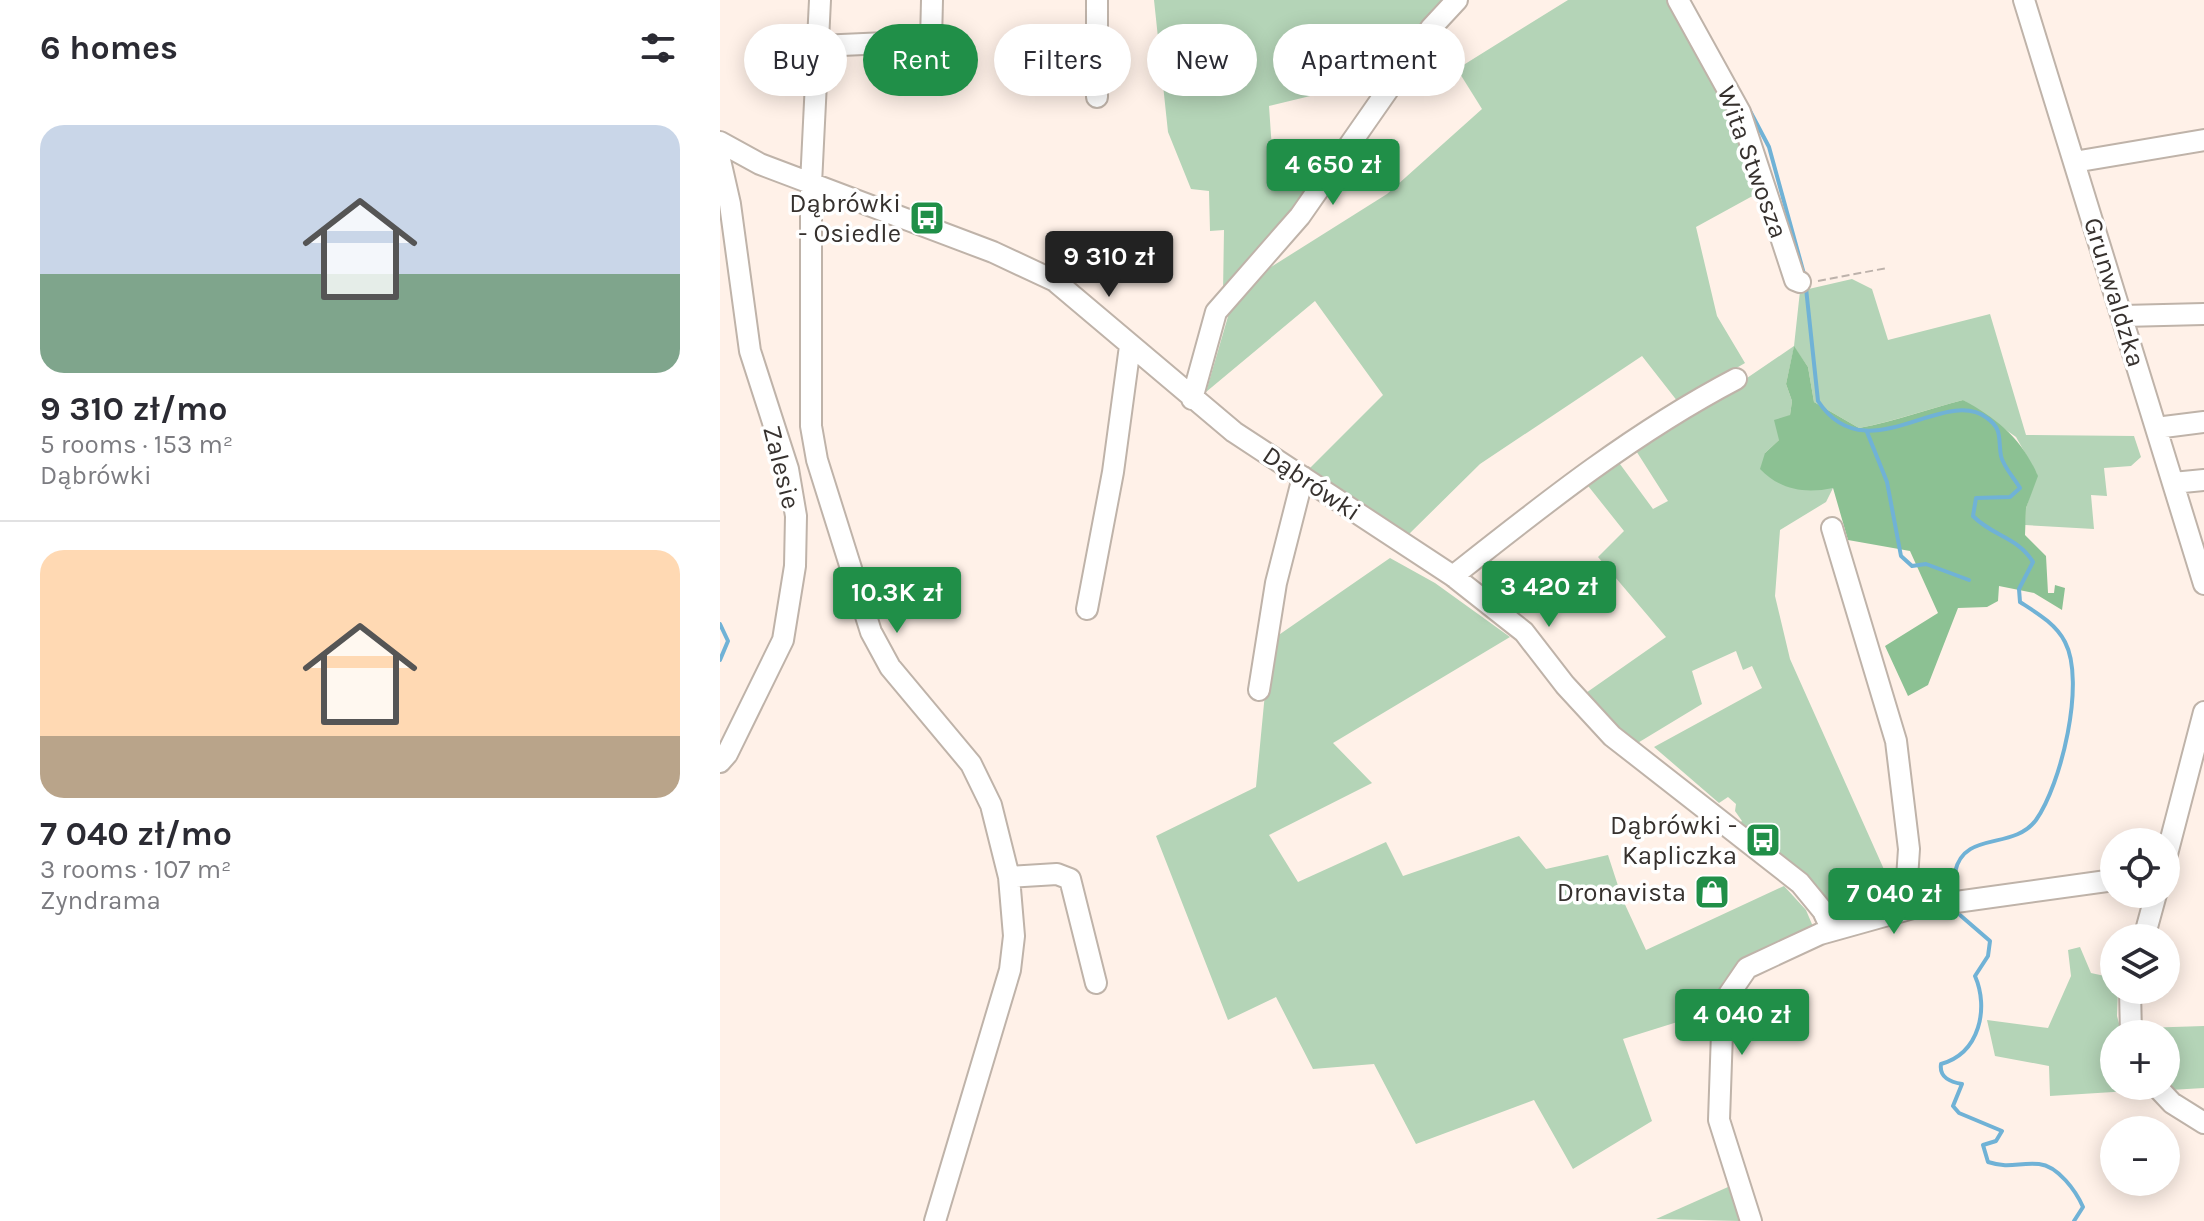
<!DOCTYPE html>
<html lang="en">
<head>
<meta charset="utf-8">
<style>
	:root { --surface:#fff; --page:#f7f7f7; --text:#2b2b33; --muted:#7c7c81; --line:#e1e1e2; --accent:#208f48 }
	body { margin:0; font-family:Karla,sans-serif; background:var(--page); color:var(--text); height:100vh; display:flex; flex-direction:column; font-size:30px; white-space:nowrap }
	* { box-sizing:border-box; margin:0 }
	p { font-size:26px; color:var(--muted) }
	.icon { flex:none; width:44px; height:44px; fill:none; stroke:currentColor; stroke-width:2; stroke-linecap:round; stroke-linejoin:round }
	.map { position:relative; flex:1; overflow:hidden }
	.panel { display:flex; flex-direction:column; background:var(--surface); width:720px }
	.panel>* { flex:none }
	.top-card { position:absolute; left:24px; top:24px; width:760px; height:72px; display:flex; gap:16px }
	.fabs { position:absolute; left:1380px; top:828px; display:grid; gap:16px }
	.fabs a { display:grid; place-items:center; width:80px; height:80px; border-radius:50%; background:var(--surface); box-shadow:0 4px 20px #0003; font-size:40px }
	.price { position:absolute; translate:-50% -68px; padding:0 18px; border-radius:8px; background:var(--accent); color:#fff; font-size:26px; line-height:52px; filter:drop-shadow(0 2px 4px #0008) }
	.price::after { content:''; position:absolute; left:50%; top:48px; width:24px; height:18px; margin-left:-12px; background:inherit; clip-path:polygon(0 0,100% 0,50% 100%) }
	.price.selected { background:#222; color:#fff }
	ul { padding:0; list-style:none }
	li { display:grid; align-content:center; gap:16px; height:424px; padding:0 40px }
	li+li { border-top:2px solid var(--line) }
	li span { display:grid; place-items:center; height:248px; border-radius:24px; color:#555 }
	li>.icon { margin-inline-start:auto }
	span .icon { width:144px; height:144px; fill:#fffc; stroke-width:1 }
	li b { font-size:34px }
	h2 { display:flex; justify-content:space-between; align-items:center; height:96px; padding:0 40px; font-size:34px }
	.tag { padding:0 28px; border-radius:36px; background:var(--surface); box-shadow:0 4px 20px #0003; font-size:28px; line-height:72px }
	.tag.selected { background:var(--accent); color:#fff }
	main { display:flex; flex:1; min-height:0 }
	.map>svg:first-child { display:block }
	.green { fill:#b4d4b7 }
	.forest { fill:#8cc193 }
	.lines { fill:none; stroke-linecap:round; stroke-linejoin:round }
	.stream { stroke:#70b2d6; stroke-width:4 }
	.minor-casing { stroke:#bfb3a9; stroke-width:24 }
	.path { stroke:#bdb2ab; stroke-width:2; stroke-dasharray:8 4; stroke-linecap:butt }
	.minor { stroke:#fff; stroke-width:20 }
	.labels { text-anchor:middle; stroke-width:7; stroke-linejoin:round; paint-order:stroke }
	.street-label { font-size:26px; fill:#36312e; stroke:#fff }
	.poi-label { font-size:26px; fill:#36312e; stroke:#fff; text-anchor:end }
</style>
</head>
<body>
<main>
<section class="panel">
<h2>6 homes<svg class="icon" aria-label="filters" viewBox="0 0 24 24"><path d="M4 7h16M4 17h16"/><circle cx="9" cy="7" r="2"/><circle cx="15" cy="17" r="2"/></svg></h2>
<ul>
<li><span style="background:linear-gradient(#c9d6e8 60%,#7fa58c 0)"><svg class="icon" aria-label="home" viewBox="0 0 24 24"><path d="M3 11l9-7 9 7M6 9v11h12V9"/></svg></span><div><b>9 310 zł/mo</b><p>5 rooms · 153 m²</p><p>Dąbrówki</p></div></li>
<li><span style="background:linear-gradient(#ffd9b3 75%,#b9a48a 0)"><svg class="icon" aria-label="home" viewBox="0 0 24 24"><path d="M3 11l9-7 9 7M6 9v11h12V9"/></svg></span><div><b>7 040 zł/mo</b><p>3 rooms · 107 m²</p><p>Zyndrama</p></div></li>
</ul>
</section>
<div class="map">
<svg width="1484" height="1221" viewBox="0 0 1484 1221">
	<rect width="100%" height="100%" fill="#fff1e8"/>
	<path class="green" d="M 434,0 L 728,0 L 673,76 L 549,106 L 554,179 L 629,136 L 589,197 L 503,293 L 504,230 L 490,231 L 489,191 L 471,189 L 448,132 Z
		M 848,0 L 949,0 L 997,78 L 1038,193 L 976,227 L 997,316 L 1025,363 L 958,402 L 922,356 L 760,464 L 685,538 L 586,472 L 663,395 L 595,301 L 486,392 L 509,313 L 551,267 L 667,194 L 762,109 L 737,69 Z
		M 1132,279 L 1152,289 L 1168,340 L 1270,314 L 1306,435 L 1414,436 L 1421,457 L 1411,466 L 1384,468 L 1387,496 L 1371,495 L 1374,529 L 1305,525 L 1306,508 L 1317,474 L 1296,437 L 1243,400 C 1208,409 1175,421 1139,428 L 1094,402 L 1088,367 L 1074,347 L 1066,384 L 1072,401 L 1070,415 L 1059,440 L 1045,453 L 1113,488 L 1106,502 L 1060,530 L 1055,596 L 1070,659 L 1179,903 L 1117,924 L 1018,824 L 1022,821 L 1015,811 L 1016,804 L 1008,797 L 999,803 L 934,747 L 1042,688 L 1032,666 L 1023,670 L 1016,651 L 972,671 L 982,704 L 916,744 L 893,729 L 863,695 L 946,637 L 878,557 L 904,531 L 865,482 L 897,460 L 933,509 L 948,501 L 913,446 L 1021,389 L 1027,378 L 1074,346 L 1080,291 Z
		M 670,558 L 715,583 L 790,637 L 613,743 L 652,783 L 549,835 L 578,882 L 666,842 L 683,876 L 799,836 L 826,869 L 888,855 L 902,898 L 926,950 L 1064,886 L 1086,910 L 1094,929 L 1017,965 L 1003,982 L 999,1009 L 903,1039 L 932,1121 L 853,1169 L 814,1100 L 696,1144 L 654,1064 L 593,1069 L 556,997 L 508,1020 L 436,836 L 536,787 L 550,641 Z
		M 1360,947 L 1371,973 L 1394,978 L 1394,990 L 1398,990 L 1397,1016 L 1402,1034 L 1394,1034 L 1394,1086 L 1422,1086 L 1425,1090 L 1330,1096 L 1329,1066 L 1275,1056 L 1267,1020 L 1328,1028 L 1351,976 L 1348,950 Z
		M 1484,1026 L 1484,1088 L 1450,1090 L 1446,1085 L 1446,1034 L 1423,1034 L 1423,1028 Z
		M 1008,1187 L 1021,1221 L 936,1219 Z"/>
	<path class="forest" d="M 1074,346 L 1088,367 L 1094,402 L 1139,428 C 1176,421 1208,409 1243,400 C 1278,419 1302,439 1318,476 L 1306,508 L 1305,535 L 1326,556 L 1328,593 L 1334,593 L 1335,585 L 1345,588 L 1342,610 L 1314,593 L 1279,586 L 1278,601 L 1267,607 L 1238,608 L 1208,685 L 1188,696 L 1165,646 L 1218,613 L 1190,551 L 1128,540 L 1113,488 C 1085,494 1060,490 1040,469 L 1045,453 L 1059,440 L 1054,420 L 1070,415 L 1072,401 L 1066,384 Z"/>
	<g class="lines">
		<path class="stream" d="M 1029,109 L 1049,147 L 1084,274
			M 1086,288 L 1098,401 C 1146,474 1223,385 1267,418 C 1283,429 1278,440 1281,456 C 1283,466 1294,478 1300,488 L 1290,497 L 1256,498 L 1253,516 C 1272,536 1298,537 1313,562 L 1299,589 L 1300,602 C 1317,613 1336,624 1345,642 C 1366,682 1341,785 1316,820 C 1293,851 1244,830 1235,872 C 1233,881 1230,888 1231,896
			M 1147,432 L 1167,482 L 1181,556 L 1192,566 L 1206,564 L 1249,580
			M 0,624 L 8,641 L 0,660
			M 1233,909 L 1270,941 L 1268,956 L 1255,976 C 1269,1008 1260,1053 1221,1064 C 1219,1078 1231,1082 1242,1084 L 1233,1106 L 1239,1113 L 1282,1131 L 1276,1141 L 1263,1145 L 1268,1162 C 1290,1169 1299,1162 1319,1164 C 1338,1166 1356,1191 1363,1207 L 1354,1221"/>
		<defs>
			<path id="minor" d="M 100,0 L 91,184 L 91,426 L 97,460 L 151,632 L 170,667 L 251,764 L 271,805 L 289,877 L 294,936 L 290,970 L 215,1221
				M 958,0 L 1020,112 L 1075,280 L 1080,282
				M 1304,0 L 1484,584
				M 99,46 L 211,41 L 212,0
				M 377,97 L 377,0
				M 0,142 L 40,164 L 273,252 L 335,281 L 514,432 L 733,576 L 804,632 L 845,685 L 892,736 L 1080,883 L 1103,911 L 1112,930
				M 0,160 L 10,204 L 30,351 L 68,469 L 76,516 L 75,566 L 63,640 L 7,754 L 0,762
				M 1354,162 L 1484,140
				M 1403,316 L 1484,314
				M 472,399 L 496,312 L 580,216 L 711,28 L 737,0
				M 1436,428 L 1484,422
				M 1453,483 L 1484,480
				M 1112,528 L 1176,741 L 1189,849 L 1186,893 L 1193,908
				M 733,576 C 824,504 913,433 1016,379
				M 367,609 L 393,472 L 410,346
				M 539,690 L 556,583 L 583,477
				M 1446,858 L 1484,712
				M 289,877 L 337,874 L 350,879 L 376,983
				M 1424,938 L 1436,894
				M 1410,990 L 1411,1034
				M 1436,1086 L 1452,1103 L 1484,1123
				M 1031,1221 L 999,1120 L 1003,1003 L 1027,968 L 1100,934 L 1193,908 L 1394,880"/>
		</defs>
		<use href="#minor" class="minor-casing"/>
		<path class="path" d="M 1098,281 L 1167,268"/>
		<use href="#minor" class="minor"/>
	</g>
	<defs>
		<symbol id="bus-square" viewBox="-11 -11 22 22"><rect x="-9" y="-9" width="18" height="18" rx="4" fill="#208f48" stroke="#fff"/><path d="M-5-6H5V4H4V6H2V4H-2V6H-4V4H-5ZM-3.5-4V0h7V-4ZM-3.5 1.2v1.5H-2V1.2ZM2 1.2v1.5H3.5V1.2Z" fill="#fff"/></symbol>
		<symbol id="shop-square" viewBox="-11 -11 22 22"><rect x="-9" y="-9" width="18" height="18" rx="4" fill="#208f48" stroke="#fff"/><path d="M-5-2.5h2.3a2.7 3.5 0 0 1 5.4 0H5L5.5 6h-11ZM-1.5-2.5h3a1.5 2.3 0 0 0-3 0Z" fill="#fff"/></symbol>
	</defs>
	<g fill-rule="evenodd">
		<use href="#bus-square" x="187" y="198" width="40" height="40"/>
		<use href="#bus-square" x="1023" y="820" width="40" height="40"/>
		<use href="#shop-square" x="972" y="872" width="40" height="40"/>
	</g>
	<g class="labels">
		<g class="street-label">
			<text transform="translate(1033 162) rotate(70)" y="9">Wita Stwosza</text>
			<text transform="translate(1395 292) rotate(73)" y="9">Grunwaldzka</text>
			<text transform="translate(62 467) rotate(76)" y="9">Zalesie</text>
			<text transform="translate(592 483) rotate(34)" y="9">Dąbrówki</text>
		</g>
		<g class="poi-label">
			<text x="181" y="212">Dąbrówki<tspan x="181" dy="30">- Osiedle</tspan></text>
			<text x="1017" y="834">Dąbrówki -<tspan x="1017" dy="30">Kapliczka</tspan></text>
			<text x="966" y="901">Dronavista</text>
		</g>
	</g>
</svg>
<div class="fabs">
<a><svg class="icon" aria-label="locate" viewBox="0 0 24 24"><circle cx="12" cy="12" r="6"/><path d="M12 2v4M12 18v4M2 12h4M18 12h4"/></svg></a>
<a><svg class="icon" aria-label="layers" viewBox="0 0 24 24"><path d="M12 4l9 5-9 5-9-5zM3 14l9 5 9-5"/></svg></a>
<a>+</a>
<a>−</a>
</div>
<b class="price" style="left:613px;top:207px">4 650 zł</b>
<b class="price selected" style="left:389px;top:299px">9 310 zł</b>
<b class="price" style="left:829px;top:629px">3 420 zł</b>
<b class="price" style="left:177px;top:635px">10.3K zł</b>
<b class="price" style="left:1174px;top:936px">7 040 zł</b>
<b class="price" style="left:1022px;top:1057px">4 040 zł</b>
<div class="top-card">
<a class="tag">Buy</a>
<a class="tag selected">Rent</a>
<a class="tag">Filters</a>
<a class="tag">New</a>
<a class="tag">Apartment</a>
</div>
</div>
</main>
</body>
</html>
